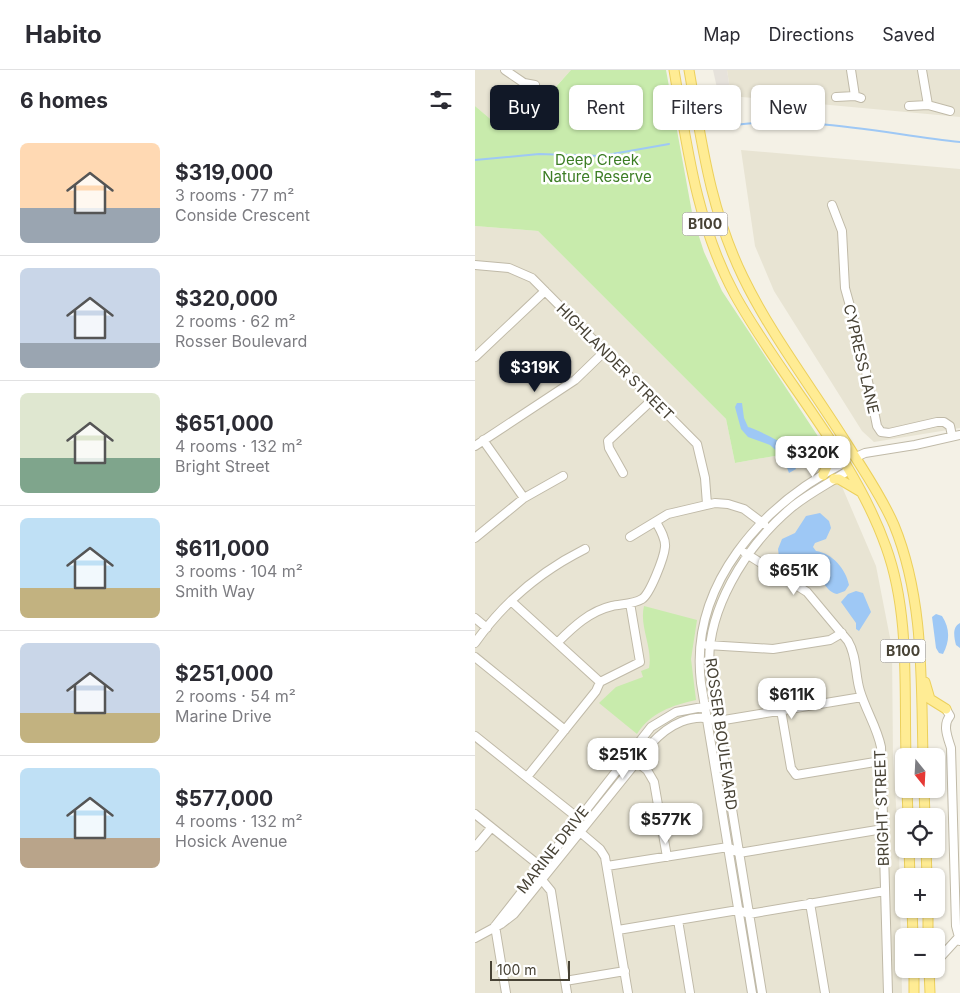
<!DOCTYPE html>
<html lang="en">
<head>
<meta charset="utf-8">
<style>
	:root { --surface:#fff; --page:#f2f2f3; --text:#2b2b33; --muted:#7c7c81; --line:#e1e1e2; --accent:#111827 }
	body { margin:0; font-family:Inter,sans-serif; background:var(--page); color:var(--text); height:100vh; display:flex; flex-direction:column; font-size:19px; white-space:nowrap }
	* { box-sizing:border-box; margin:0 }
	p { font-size:16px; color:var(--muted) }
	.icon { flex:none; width:28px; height:28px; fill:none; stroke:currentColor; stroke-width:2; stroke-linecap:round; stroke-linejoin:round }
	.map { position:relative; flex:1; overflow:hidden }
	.details { display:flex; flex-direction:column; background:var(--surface); width:475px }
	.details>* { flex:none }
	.banner { position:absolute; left:15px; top:15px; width:395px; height:45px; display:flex; gap:10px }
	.needle { width:32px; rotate:162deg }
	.buttons { position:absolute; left:420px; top:678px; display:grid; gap:10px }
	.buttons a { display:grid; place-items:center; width:50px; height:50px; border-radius:8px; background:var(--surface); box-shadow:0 1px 4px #0004; font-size:25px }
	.scale { position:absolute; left:15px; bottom:12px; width:80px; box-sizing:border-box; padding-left:5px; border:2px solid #474235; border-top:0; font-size:14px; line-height:18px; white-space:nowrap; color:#474235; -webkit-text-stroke:4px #fff; paint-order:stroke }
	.price { position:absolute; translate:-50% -42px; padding:0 11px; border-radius:10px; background:#fff; color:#222; font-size:16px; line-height:32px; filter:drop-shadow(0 1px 2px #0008) }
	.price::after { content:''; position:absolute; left:50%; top:30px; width:15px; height:11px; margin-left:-8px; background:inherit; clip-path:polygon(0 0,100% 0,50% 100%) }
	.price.current { background:var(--accent); color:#fff }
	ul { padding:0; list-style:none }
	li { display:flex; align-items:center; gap:15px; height:125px; padding:0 20px }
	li+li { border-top:1px solid var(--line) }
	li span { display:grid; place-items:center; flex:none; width:140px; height:100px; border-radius:8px; color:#555 }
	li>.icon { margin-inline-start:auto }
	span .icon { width:60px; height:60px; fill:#fffc; stroke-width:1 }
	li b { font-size:21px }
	h2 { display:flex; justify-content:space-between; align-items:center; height:60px; padding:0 20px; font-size:21px }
	.tag { padding:0 18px; border-radius:8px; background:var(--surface); box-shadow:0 1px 4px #0004; font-size:18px; line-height:45px }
	.tag.current { background:var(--accent); color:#fff }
	header { display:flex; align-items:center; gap:30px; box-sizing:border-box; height:70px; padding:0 25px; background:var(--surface); border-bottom:1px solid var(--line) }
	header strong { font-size:24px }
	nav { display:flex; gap:28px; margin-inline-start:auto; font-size:18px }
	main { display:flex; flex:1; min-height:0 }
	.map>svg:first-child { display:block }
	.residential { fill:#e8e4d3 }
	.industrial { fill:#e6e2db }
	.green { fill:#c8ebac }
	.water { fill:#9ec8f5 }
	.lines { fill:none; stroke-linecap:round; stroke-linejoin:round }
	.stream { stroke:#9ec8f5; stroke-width:2 }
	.minor-casing { stroke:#c0baa8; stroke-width:10 }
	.major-casing { stroke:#ecd05c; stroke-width:11 }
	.minor { stroke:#fff; stroke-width:8 }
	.major { stroke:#ffec94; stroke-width:9 }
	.labels { text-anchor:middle; stroke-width:5; stroke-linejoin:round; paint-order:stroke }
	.shield { fill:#fff; stroke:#7e7b72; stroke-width:1 }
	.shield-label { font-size:14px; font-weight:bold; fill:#474235 }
	.park-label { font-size:15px; fill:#3c7d24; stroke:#fff }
	.street-label { font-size:15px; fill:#474235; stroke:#fff }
</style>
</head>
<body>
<header>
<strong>Habito</strong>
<nav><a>Map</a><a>Directions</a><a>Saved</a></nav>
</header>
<main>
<section class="details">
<h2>6 homes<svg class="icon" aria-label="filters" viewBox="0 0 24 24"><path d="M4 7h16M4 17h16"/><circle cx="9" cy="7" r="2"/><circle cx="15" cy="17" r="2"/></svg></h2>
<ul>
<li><span style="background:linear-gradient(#ffd9b3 65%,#9aa5b1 0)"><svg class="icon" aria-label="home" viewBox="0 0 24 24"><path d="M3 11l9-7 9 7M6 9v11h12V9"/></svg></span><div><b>$319,000</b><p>3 rooms · 77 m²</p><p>Conside Crescent</p></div></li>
<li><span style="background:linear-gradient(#c9d6e8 75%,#9aa5b1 0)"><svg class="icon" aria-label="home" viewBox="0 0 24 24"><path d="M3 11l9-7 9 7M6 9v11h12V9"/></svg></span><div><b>$320,000</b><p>2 rooms · 62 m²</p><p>Rosser Boulevard</p></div></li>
<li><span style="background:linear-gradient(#dfe7d0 65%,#7fa58c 0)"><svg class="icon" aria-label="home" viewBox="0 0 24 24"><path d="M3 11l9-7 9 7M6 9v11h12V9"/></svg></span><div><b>$651,000</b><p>4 rooms · 132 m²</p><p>Bright Street</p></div></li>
<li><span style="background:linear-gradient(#bfe0f5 70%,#c2b280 0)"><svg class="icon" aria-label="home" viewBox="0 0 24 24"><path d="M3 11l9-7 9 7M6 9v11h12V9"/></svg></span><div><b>$611,000</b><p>3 rooms · 104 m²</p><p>Smith Way</p></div></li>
<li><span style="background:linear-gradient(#c9d6e8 70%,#c2b280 0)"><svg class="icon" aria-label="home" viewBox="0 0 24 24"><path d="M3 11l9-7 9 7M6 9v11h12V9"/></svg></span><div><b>$251,000</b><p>2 rooms · 54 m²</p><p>Marine Drive</p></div></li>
<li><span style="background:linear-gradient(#bfe0f5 70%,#b9a48a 0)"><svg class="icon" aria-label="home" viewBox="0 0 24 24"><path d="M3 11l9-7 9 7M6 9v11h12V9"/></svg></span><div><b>$577,000</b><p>4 rooms · 132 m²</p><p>Hosick Avenue</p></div></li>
</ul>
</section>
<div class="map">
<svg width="485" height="923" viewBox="0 0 485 923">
	<rect width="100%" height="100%" fill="#f4f1e6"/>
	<path class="residential" d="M 0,0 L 96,0 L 52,48 L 26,58 L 0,36 Z
		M 252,0 L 485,0 L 485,47 L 256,26 Z
		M 266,80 L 485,99 L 485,358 L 399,372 L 387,361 L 299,221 L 280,176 Z
		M 0,156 L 63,161 L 251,349 L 260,393 L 350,377 L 401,496 L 417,578 L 418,688 L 424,781 L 427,923 L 0,923 Z"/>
	<path class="industrial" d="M 238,0 L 252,0 L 256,26 L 247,29 L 242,18 Z"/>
	<path class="green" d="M 96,0 L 191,0 L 218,148 L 229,182 L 247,221 L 350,377 L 260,393 L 251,349 L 63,161 L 0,156 L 0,36 L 26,58 L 53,48 Z
		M 169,536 L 222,550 L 216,589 L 221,630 C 198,635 175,643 162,664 L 124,633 L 141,617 L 168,607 L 166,601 L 174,598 C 178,577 164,557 169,536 Z"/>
	<path class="water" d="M 262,333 L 267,333 L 269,348 L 273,357 C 277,357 306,372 311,375 L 321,399 L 314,403 L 308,387 L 295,375 L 273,367 L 266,359 L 260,337 Z
		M 345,443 L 354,451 L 356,458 L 351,469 L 340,473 L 338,477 L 341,481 C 357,483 371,499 374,515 L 370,521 L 362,524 C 351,522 348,509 340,502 C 327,491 318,502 304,487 L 303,479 L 307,469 L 320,463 L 331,446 Z
		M 381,521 L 388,523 L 396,542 L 384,561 L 381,559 L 381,553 L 366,532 L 373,524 Z
		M 461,544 L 467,546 C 475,558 475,571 468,584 L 464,583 L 461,578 L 457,547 Z
		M 485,553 L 485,578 L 481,575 C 479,567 477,557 485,553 Z"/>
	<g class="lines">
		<path class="stream" d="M 259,55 C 334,45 411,64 485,72
			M 0,90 L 64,84 L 126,86 L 194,74"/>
		<defs>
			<path id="minor" d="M 30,0 L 49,13 L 60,15
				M 376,0 L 380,26
				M 447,0 L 453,35
				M 361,27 L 380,26 L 386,28
				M 434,36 L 453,35 L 475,41
				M 357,135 L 367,161 L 370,218 L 385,272 L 402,356 L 406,362 L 414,363 L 462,352 L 469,352 L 475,356 L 477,366
				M 0,195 L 34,198 L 57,208 L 222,374 L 230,408 L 232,434
				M 0,287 L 70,221
				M 8,370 L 49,428 L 88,406
				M 0,376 L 100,310 L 130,281
				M 381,387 L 390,383 L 440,375 L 485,365
				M 148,403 L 134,378 L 133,371 L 177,330
				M 155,467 L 193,444 L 240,433 L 253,434 L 269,439 L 289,454
				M 0,468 L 49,428
				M 270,483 L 332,522 L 373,571 C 382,586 380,605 385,621 C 391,641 402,657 406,677 L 413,923
				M 36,531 L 125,612 L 121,621 L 52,707
				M 0,548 L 12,558
				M 83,572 C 98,557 115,541 137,536 C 146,534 159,534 167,529 C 175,524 189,488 190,477 C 191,469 185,459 181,452
				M 0,573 C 28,533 66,501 110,479
				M 232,575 L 298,579 L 355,570 L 367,563
				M 0,587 L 90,660
				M 125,612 L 165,592 L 155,533
				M 471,639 L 475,646 C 467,655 473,668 476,678 L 481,856 L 485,871
				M 306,640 L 316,698 L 321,705 L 406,691
				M 0,666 L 103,748 L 105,762 L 125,779 L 130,787 L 153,923
				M 158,689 L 172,700 L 179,712 L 192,787
				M 0,744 L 65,796 L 67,810 L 76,821 L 92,923
				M 0,777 L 16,758
				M 132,796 L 253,777 L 264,783 L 408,759
				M 335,833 L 350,923
				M 203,850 L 215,923
				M 20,856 L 176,657 L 201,642 L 233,636
				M 20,856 L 31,923
				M 143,860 L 263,840 L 274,844 L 410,821
				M 0,868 L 26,854 L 39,844 L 176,674 C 193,655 218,641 243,651 L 387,627
				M 461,892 L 483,868
				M 90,911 L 150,901
				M 277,923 L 226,613 C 214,515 287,435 369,393
				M 287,923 L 235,604 C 228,543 271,476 316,438 C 334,423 355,413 374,400"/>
			<path id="major" d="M 199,0 C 212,77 222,155 260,225 C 307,310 378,384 411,477 C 435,543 429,617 431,686
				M 214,0 C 227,74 235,139 268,207 C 296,265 340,322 374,377 C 390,403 407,427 419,455 C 449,528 446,609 448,686
				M 348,405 L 360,379
				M 359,409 L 364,409 L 386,422
				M 450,612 L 455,629 L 471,639
				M 432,719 L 433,746
				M 449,719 L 450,746
				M 434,779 L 435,806
				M 451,779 L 452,806
				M 437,839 L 438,866
				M 453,839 L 453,866
				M 439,899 L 439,923
				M 454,899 L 455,923"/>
		</defs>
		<use href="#minor" class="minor-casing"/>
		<use href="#major" class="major-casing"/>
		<use href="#minor" class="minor"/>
		<use href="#major" class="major"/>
	</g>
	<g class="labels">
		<g class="shield">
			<rect x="207.5" y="142.5" width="45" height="23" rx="4"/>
			<rect x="405.5" y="569.5" width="45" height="23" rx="4"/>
		</g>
		<g class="shield-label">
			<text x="230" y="159">B100</text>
			<text x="428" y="586">B100</text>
		</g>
		<g class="park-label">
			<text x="122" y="95">Deep Creek<tspan x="122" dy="17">Nature Reserve</tspan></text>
		</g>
		<g class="street-label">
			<text transform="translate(386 289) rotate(77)" y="5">CYPRESS LANE</text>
			<text transform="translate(140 292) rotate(45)" y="5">HIGHLANDER STREET</text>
			<text transform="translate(246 664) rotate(82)" y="5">ROSSER BOULEVARD</text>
			<text transform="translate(407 738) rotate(-92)" y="5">BRIGHT STREET</text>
			<text transform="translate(78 780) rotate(-52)" y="5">MARINE DRIVE</text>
		</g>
	</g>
</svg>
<div class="buttons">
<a><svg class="needle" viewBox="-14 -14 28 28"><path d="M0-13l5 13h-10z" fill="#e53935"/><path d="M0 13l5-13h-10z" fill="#7c7c81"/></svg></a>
<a><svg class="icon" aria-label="locate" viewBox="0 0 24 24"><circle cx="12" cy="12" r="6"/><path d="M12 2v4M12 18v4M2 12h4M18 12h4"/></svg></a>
<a>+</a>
<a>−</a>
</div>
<div class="scale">100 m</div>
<b class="price current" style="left:60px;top:323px">$319K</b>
<b class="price" style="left:338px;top:408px">$320K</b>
<b class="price" style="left:319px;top:526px">$651K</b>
<b class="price" style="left:317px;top:650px">$611K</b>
<b class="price" style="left:148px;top:710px">$251K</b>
<b class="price" style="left:191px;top:775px">$577K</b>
<div class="banner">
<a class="tag current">Buy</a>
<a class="tag">Rent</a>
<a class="tag">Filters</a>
<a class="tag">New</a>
</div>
</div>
</main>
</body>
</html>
